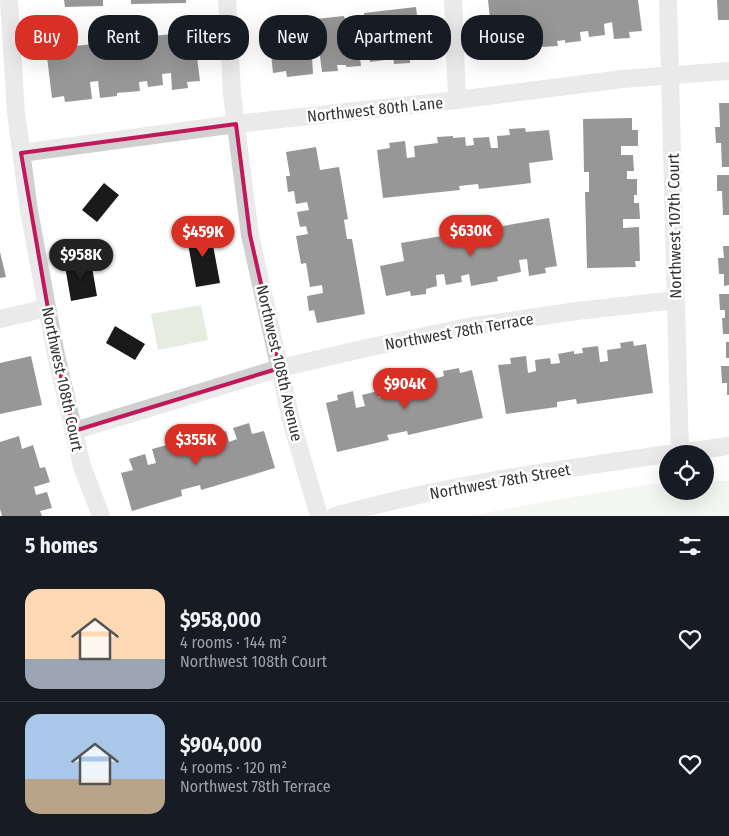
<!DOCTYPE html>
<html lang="en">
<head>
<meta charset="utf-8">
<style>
	:root { --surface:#171b24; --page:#242831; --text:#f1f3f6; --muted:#9ea1a6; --line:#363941; --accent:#d93025 }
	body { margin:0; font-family:"Fira Sans Condensed",sans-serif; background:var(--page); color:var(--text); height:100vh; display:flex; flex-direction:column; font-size:19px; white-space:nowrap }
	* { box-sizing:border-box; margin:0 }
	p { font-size:16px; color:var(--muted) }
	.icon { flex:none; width:28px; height:28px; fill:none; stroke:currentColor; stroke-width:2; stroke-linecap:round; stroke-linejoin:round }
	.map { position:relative; height:516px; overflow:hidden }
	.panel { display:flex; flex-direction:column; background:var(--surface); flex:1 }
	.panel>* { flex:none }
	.banner { position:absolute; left:15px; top:15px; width:700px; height:45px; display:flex; gap:10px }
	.fabs { position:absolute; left:659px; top:445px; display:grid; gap:10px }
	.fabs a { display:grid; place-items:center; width:55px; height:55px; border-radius:50%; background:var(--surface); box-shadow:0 5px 20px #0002; font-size:25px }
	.price { position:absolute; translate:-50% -42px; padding:0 11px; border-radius:18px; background:var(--accent); color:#fff; font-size:16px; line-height:32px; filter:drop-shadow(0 1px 2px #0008) }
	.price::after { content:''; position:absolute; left:50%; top:30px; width:15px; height:11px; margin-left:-8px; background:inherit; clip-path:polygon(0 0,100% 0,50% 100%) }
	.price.active { background:#222; color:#fff }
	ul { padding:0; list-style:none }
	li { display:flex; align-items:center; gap:15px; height:125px; padding:0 25px }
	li+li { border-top:1px solid var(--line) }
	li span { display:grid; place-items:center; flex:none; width:140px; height:100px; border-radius:15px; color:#555 }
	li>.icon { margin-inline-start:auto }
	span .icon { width:60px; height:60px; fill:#fffc; stroke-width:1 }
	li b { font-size:21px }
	h2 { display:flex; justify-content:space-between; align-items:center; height:60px; padding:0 25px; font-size:21px }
	.chip { padding:0 18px; border-radius:20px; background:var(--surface); box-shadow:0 5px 20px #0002; font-size:18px; line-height:45px }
	.chip.active { background:var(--accent); color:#fff }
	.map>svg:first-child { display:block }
	.green { fill:#e6ecdf }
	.building { fill:#1a1a1a }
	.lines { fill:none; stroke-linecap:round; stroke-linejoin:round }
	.minor { stroke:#d0d0d0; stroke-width:18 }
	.marked { fill:none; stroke:#c2185b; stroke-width:4; stroke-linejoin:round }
	.labels { text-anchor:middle; stroke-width:5; stroke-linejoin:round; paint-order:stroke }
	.street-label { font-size:16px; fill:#333; stroke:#fff }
</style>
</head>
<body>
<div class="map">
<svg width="729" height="516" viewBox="0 0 729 516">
	<rect width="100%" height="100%" fill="#fff"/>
	<path class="green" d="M 201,305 L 208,340 L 158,350 L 151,314 Z
		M 705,481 L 729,481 L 729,516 L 468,516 L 572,497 L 667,482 L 668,491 L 705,491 Z"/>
	<path class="building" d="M 64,0 L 103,0 L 103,6 L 65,7 Z
		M 131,0 L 186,0 L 186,3 L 131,4 Z
		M 488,0 L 638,0 L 642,31 L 629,32 L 630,38 L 614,39 L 612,22 L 604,24 L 605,35 L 589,37 L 588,31 L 580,32 L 581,41 L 565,43 L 565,40 L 557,41 L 558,46 L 542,47 L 540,31 L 532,32 L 533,43 L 521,45 L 522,50 L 507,51 L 506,46 L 493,48 Z
		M 717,0 L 729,0 L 729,20 L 718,20 Z
		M 416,7 L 422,56 L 410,57 L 410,63 L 394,64 L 392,47 L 384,49 L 385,60 L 370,62 L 369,56 L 360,57 L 361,66 L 346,67 L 346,65 L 337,65 L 338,71 L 322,72 L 320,56 L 312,57 L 313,74 L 287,77 L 286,71 L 273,73 L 268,24 L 344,16 L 345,19 L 364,17 L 364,13 Z
		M 194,32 L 200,81 L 187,82 L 188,88 L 172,90 L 171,73 L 162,74 L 163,85 L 148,87 L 147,81 L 139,82 L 140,91 L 117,93 L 117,96 L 100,98 L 98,81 L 90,82 L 92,99 L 65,102 L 64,96 L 52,98 L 46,49 L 123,41 L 123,44 L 143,42 L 142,37 Z
		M 719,103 L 729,103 L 729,167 L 722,167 L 721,143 L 716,143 L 715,127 L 720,127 Z
		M 632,118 L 632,130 L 638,130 L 638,146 L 621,146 L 621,155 L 633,155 L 634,171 L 627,171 L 627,179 L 637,179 L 637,195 L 634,195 L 634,203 L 639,203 L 640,219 L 623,219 L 623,228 L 639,227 L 640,261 L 635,261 L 636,267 L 587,268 L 585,192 L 589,192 L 589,172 L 584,172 L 583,119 Z
		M 525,128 L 526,132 L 549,130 L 553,160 L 529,163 L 531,183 L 479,189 L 478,184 L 459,186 L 460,190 L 383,198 L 377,150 L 390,148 L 389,143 L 405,141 L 407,158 L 415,157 L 414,146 L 438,143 L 437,137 L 453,136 L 453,138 L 465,137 L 466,146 L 474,145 L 473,138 L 489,137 L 491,148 L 498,148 L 497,136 L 510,135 L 509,129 Z
		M 316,147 L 320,170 L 339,167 L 348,219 L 344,220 L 347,239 L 352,239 L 365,314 L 317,323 L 314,310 L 309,311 L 307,296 L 323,293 L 322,285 L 310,287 L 306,263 L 301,264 L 296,236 L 308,234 L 306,226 L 300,227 L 297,212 L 309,210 L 307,202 L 296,204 L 294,191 L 288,192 L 286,176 L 290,176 L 286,152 Z
		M 717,175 L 729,175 L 729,215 L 723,215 L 722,191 L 717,191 Z
		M 104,183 L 119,195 L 97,222 L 82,210 Z
		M 549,218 L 557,266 L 545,268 L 546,273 L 529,276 L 527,259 L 519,260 L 521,272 L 497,277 L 498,281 L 471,286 L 469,274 L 461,276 L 462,282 L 446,285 L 444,274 L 436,275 L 437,286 L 426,289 L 426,294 L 411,296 L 410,291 L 386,296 L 380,266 L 404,261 L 401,243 L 453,234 L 454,238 L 474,235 L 473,231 Z
		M 210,229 L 220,283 L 196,287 L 186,233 Z
		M 723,246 L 729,246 L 729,285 L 724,286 L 724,274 L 719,274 L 718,258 L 724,258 Z
		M 0,252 L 6,277 L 0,278 Z
		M 91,261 L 97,296 L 71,301 L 65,266 Z
		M 719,294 L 729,294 L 729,334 L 723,334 L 722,318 L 725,318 L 725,310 L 720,310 Z
		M 115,326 L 145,344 L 135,360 L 106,343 Z
		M 633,341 L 634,346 L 646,344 L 653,393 L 577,404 L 576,399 L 557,402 L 557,407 L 506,414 L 498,365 L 511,364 L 510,358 L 526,356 L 528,373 L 536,371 L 535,360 L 550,358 L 551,364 L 560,363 L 558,354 L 574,351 L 574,354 L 583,353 L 582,348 L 598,346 L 600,362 L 608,361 L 607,350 L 621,348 L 620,343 Z
		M 726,342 L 729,342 L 729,358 L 726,358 Z
		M 31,356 L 42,405 L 0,414 L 0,363 Z
		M 721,366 L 729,366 L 729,395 L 727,395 L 727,383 L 722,383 Z
		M 459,368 L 460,373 L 472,370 L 483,418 L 408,435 L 407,431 L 387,435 L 389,440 L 337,452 L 326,403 L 338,400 L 337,395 L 353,391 L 356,408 L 365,406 L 362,395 L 378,391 L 379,398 L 387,396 L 385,387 L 401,383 L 401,386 L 409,384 L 408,379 L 424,376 L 427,392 L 435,390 L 433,379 L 444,376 L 443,371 Z
		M 249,423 L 252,434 L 264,431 L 275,468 L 201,490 L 200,485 L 181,490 L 182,496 L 132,511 L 121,473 L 133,470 L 129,459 L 145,454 L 148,465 L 156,463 L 152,449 L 179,442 L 181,450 L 189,448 L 185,437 L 201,432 L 203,437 L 226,431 L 229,442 L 237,439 L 233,428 Z
		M 19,436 L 22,449 L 33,445 L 40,468 L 45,467 L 50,482 L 34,487 L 36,495 L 47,492 L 52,508 L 40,511 L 42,516 L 2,516 L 0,509 L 0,442 Z"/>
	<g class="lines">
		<path class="minor" d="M 9,0 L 16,113 L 29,211 L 56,355 L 82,466 L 101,516
			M 227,0 L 232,94 L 250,235 L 292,424 L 319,516
			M 453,0 L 457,100
			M 668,0 L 680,453
			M 21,153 L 236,124 L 457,100 L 623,79 L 729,71
			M 0,319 L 47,308
			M 74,431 L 280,368 L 371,347 L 468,327 L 577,311 L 676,300
			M 671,454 L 729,446
			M 335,516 C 443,485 556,470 668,454"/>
	</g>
	<path d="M0 0H729V516H0ZM 236,124 L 250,235 L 280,368 L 74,431 L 56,355 L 21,153 Z" fill="#fff" fill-opacity=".55" fill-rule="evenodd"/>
	<path class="marked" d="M 236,124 L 250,235 L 280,368 L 74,431 L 56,355 L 21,153 Z"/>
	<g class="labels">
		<g class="street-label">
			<text transform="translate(375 109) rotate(-6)" y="6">Northwest 80th Lane</text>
			<text transform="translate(674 226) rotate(-91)" y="6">Northwest 107th Court</text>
			<text transform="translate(459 331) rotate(-10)" y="6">Northwest 78th Terrace</text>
			<text transform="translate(280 363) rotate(77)" y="6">Northwest 108th Avenue</text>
			<text transform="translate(63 379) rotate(78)" y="6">Northwest 108th Court</text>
			<text transform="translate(500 481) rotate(-10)" y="6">Northwest 78th Street</text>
		</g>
	</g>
</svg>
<div class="fabs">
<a><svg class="icon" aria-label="locate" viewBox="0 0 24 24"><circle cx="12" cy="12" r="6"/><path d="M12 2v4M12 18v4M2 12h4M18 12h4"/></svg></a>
</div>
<b class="price" style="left:471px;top:257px">$630K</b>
<b class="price" style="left:203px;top:258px">$459K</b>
<b class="price active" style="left:81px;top:281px">$958K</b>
<b class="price" style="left:405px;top:410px">$904K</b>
<b class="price" style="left:196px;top:466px">$355K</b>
<div class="banner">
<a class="chip active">Buy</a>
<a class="chip">Rent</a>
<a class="chip">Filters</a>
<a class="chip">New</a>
<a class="chip">Apartment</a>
<a class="chip">House</a>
</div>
</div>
<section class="panel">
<h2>5 homes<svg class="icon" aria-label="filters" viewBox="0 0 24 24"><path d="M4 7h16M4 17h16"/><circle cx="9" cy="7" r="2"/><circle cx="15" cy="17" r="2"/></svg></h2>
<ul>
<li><span style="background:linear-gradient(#ffd9b3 70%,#9aa5b1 0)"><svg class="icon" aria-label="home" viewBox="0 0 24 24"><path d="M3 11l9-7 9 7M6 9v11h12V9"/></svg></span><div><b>$958,000</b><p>4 rooms · 144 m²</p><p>Northwest 108th Court</p></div><svg class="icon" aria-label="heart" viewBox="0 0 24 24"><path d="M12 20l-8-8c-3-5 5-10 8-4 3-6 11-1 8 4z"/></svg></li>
<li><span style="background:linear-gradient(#a9c7e8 65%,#b9a48a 0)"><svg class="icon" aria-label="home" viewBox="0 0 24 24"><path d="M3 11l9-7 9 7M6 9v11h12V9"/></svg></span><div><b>$904,000</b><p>4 rooms · 120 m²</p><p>Northwest 78th Terrace</p></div><svg class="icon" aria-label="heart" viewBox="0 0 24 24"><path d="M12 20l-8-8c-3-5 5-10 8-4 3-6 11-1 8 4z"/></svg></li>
</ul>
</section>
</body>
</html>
